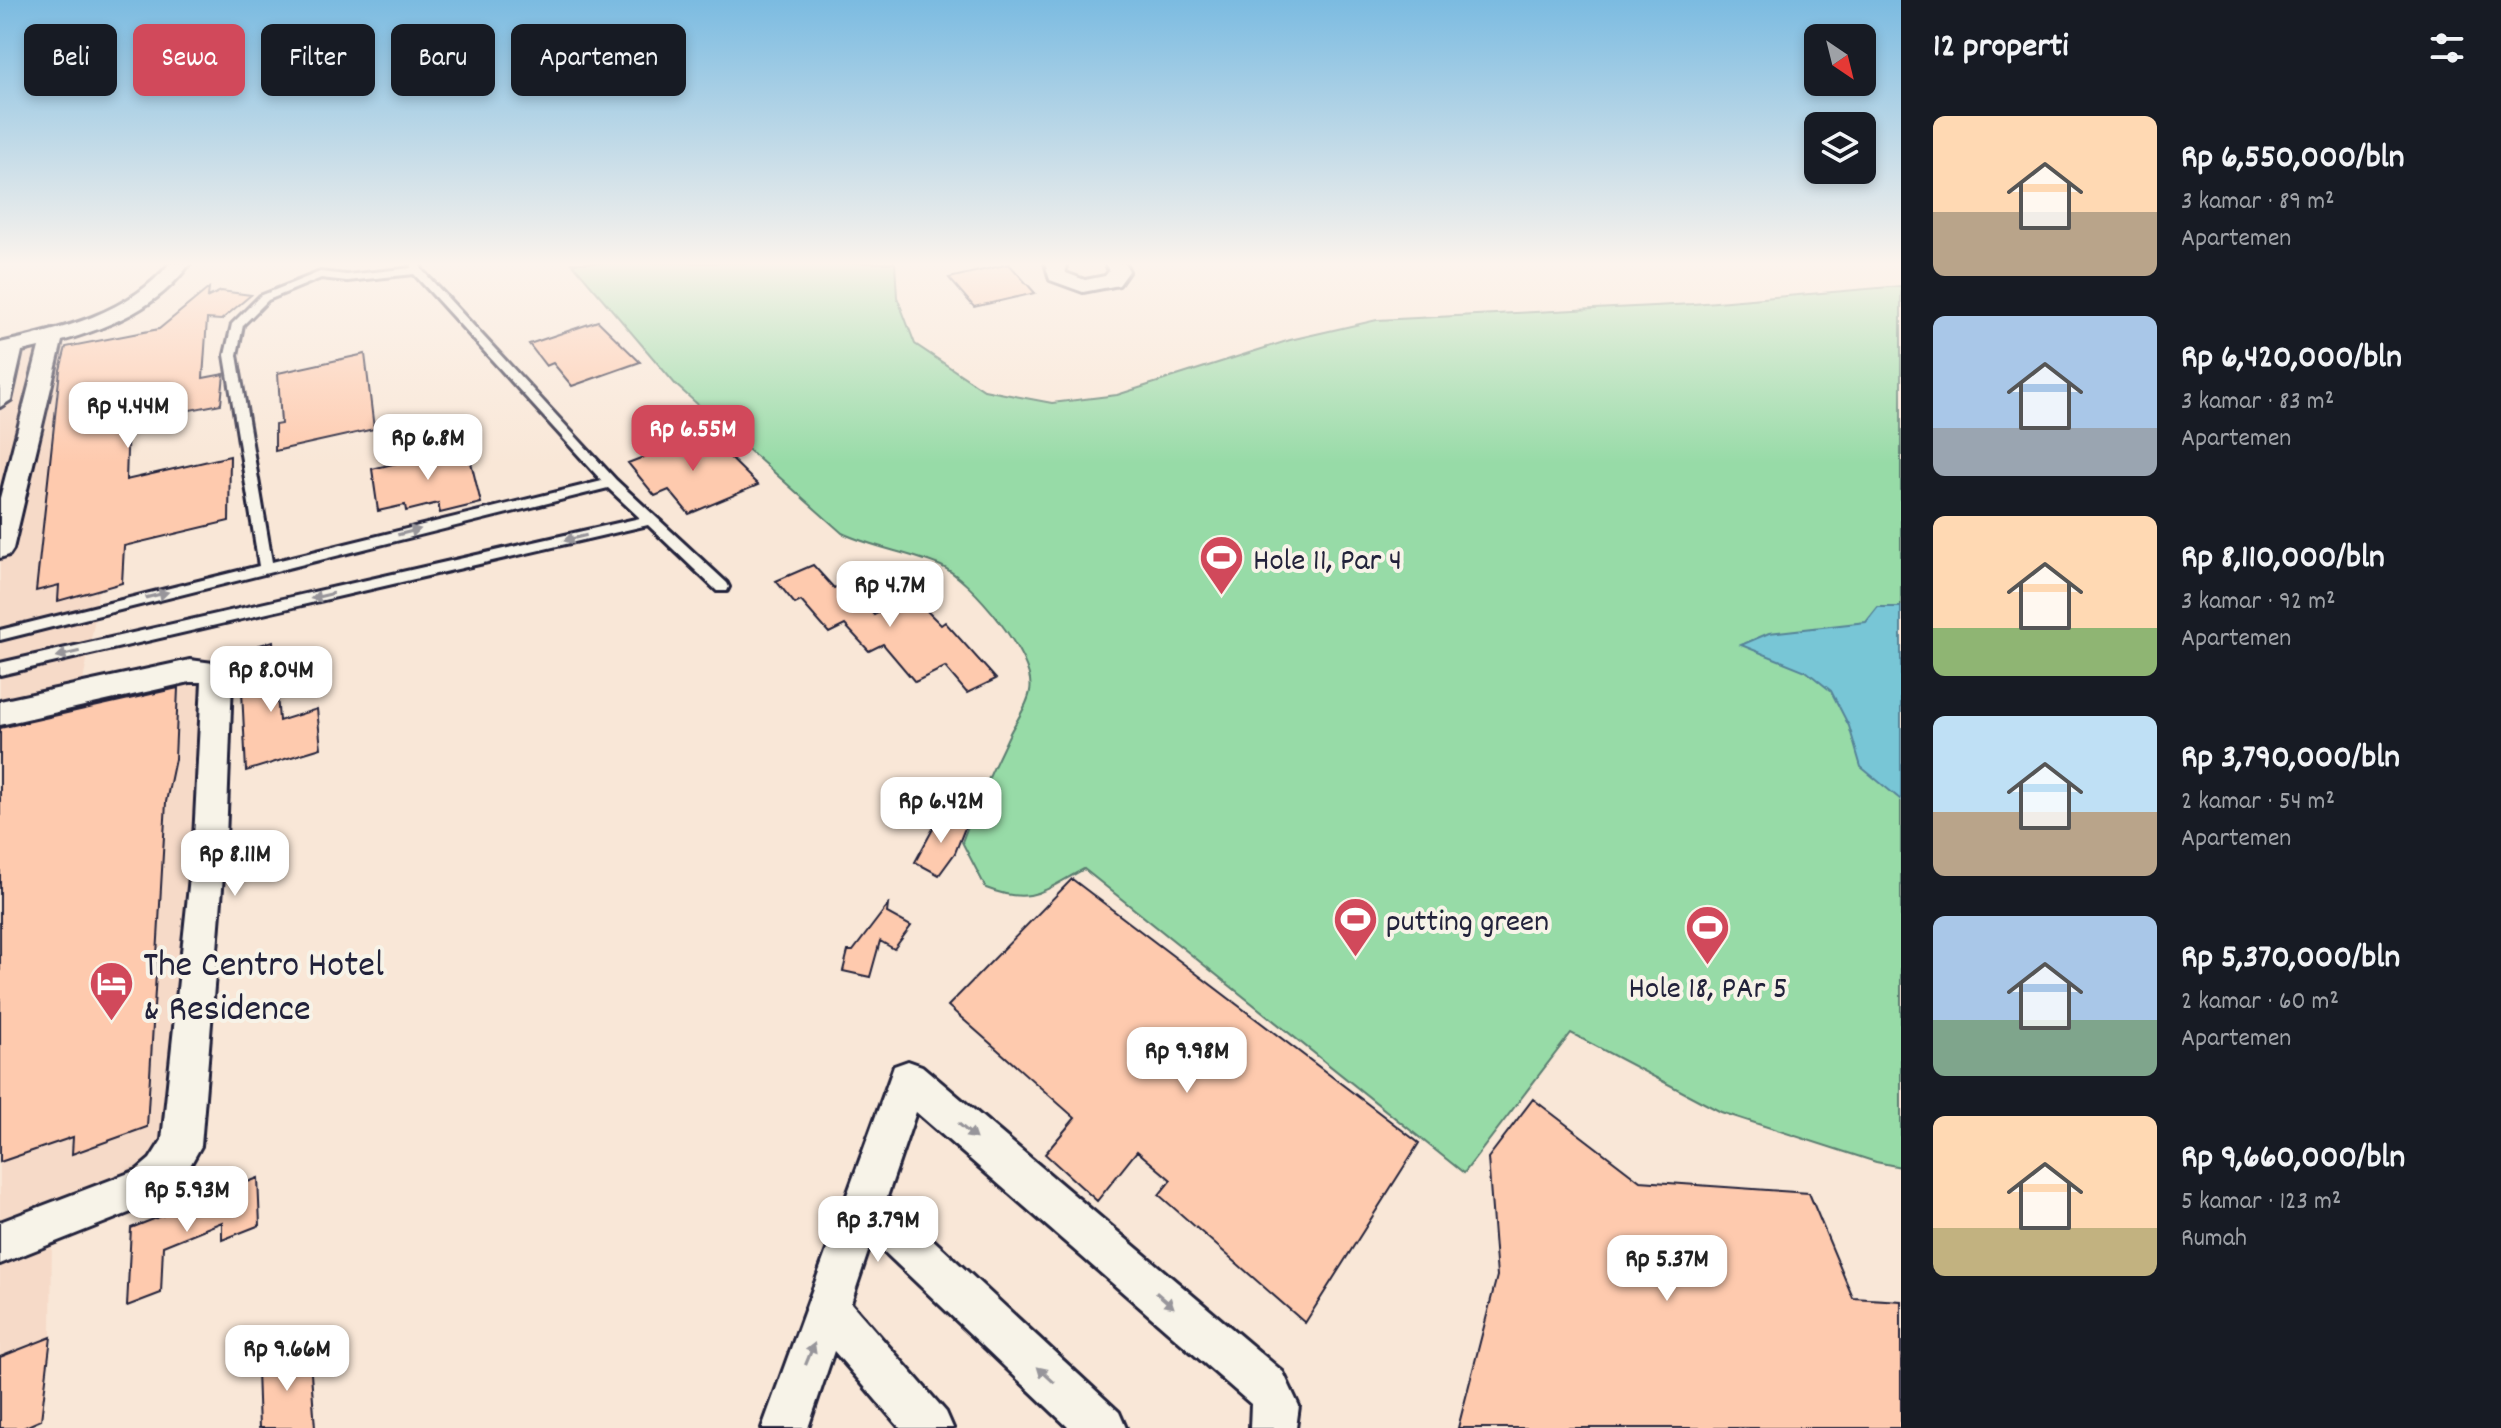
<!DOCTYPE html>
<html lang="id">
<head>
<meta charset="utf-8">
<style>
	:root { --surface:#171b24; --page:#20242c; --text:#f1f3f6; --muted:#9ea1a6; --accent:#d1495b }
	body { margin:0; font-family:Dekko,sans-serif; background:var(--page); color:var(--text); height:100vh; display:flex; flex-direction:column; font-size:30px; white-space:nowrap }
	* { box-sizing:border-box; margin:0 }
	p { font-size:26px; color:var(--muted) }
	.icon { flex:none; width:44px; height:44px; fill:none; stroke:currentColor; stroke-width:2; stroke-linecap:round; stroke-linejoin:round }
	.map { position:relative; flex:1; overflow:hidden }
	.sheet { display:flex; flex-direction:column; background:var(--surface); width:600px }
	.sheet>* { flex:none }
	.top-card { position:absolute; left:24px; top:24px; width:760px; height:72px; display:flex; gap:16px }
	.needle { width:52px; rotate:145deg }
	.tools { position:absolute; left:1804px; top:24px; display:grid; gap:16px }
	.tools a { display:grid; place-items:center; width:72px; height:72px; border-radius:12px; background:var(--surface); box-shadow:0 4px 12px #0003; font-size:40px }
	.price { position:absolute; translate:-50% -68px; padding:0 18px; border-radius:16px; background:#fff; color:#222; font-size:26px; line-height:52px; filter:drop-shadow(0 2px 4px #0008) }
	.price::after { content:''; position:absolute; left:50%; top:48px; width:24px; height:18px; margin-left:-12px; background:inherit; clip-path:polygon(0 0,100% 0,50% 100%) }
	.price.selected { background:var(--accent); color:#fff }
	ul { padding:0; list-style:none }
	li { display:flex; align-items:center; gap:24px; height:200px; padding:0 32px }
	li span { display:grid; place-items:center; flex:none; width:224px; height:160px; border-radius:12px; color:#555 }
	li>.icon { margin-inline-start:auto }
	span .icon { width:96px; height:96px; fill:#fffc; stroke-width:1 }
	li b { font-size:34px }
	h2 { display:flex; justify-content:space-between; align-items:center; height:96px; padding:0 32px; font-size:34px }
	.chip { padding:0 28px; border-radius:12px; background:var(--surface); box-shadow:0 4px 12px #0003; font-size:28px; line-height:72px }
	.chip.selected { background:var(--accent); color:#fff }
	main { display:flex; flex:1; min-height:0 }
	.map>svg:first-child { display:block }
	.built { fill:#f6dac8 }
	.green { fill:#97dba7; stroke:#5c7e71; stroke-width:2 }
	.water { fill:#78c6d6; stroke:#568498; stroke-width:2 }
	.building { fill:#fecaae; stroke:#22223b; stroke-width:2 }
	.lines { fill:none; stroke-linecap:round; stroke-linejoin:round }
	.service-casing { stroke:#22223b; stroke-width:6 }
	.minor-casing { stroke:#22223b; stroke-width:6 }
	.service { fill:#f7f3e8; fill-rule:evenodd }
	.minor { fill:#f7f3e8; fill-rule:evenodd }
	.oneway { fill:#97959a }
	.labels { text-anchor:middle; stroke-width:8; stroke-linejoin:round; paint-order:stroke }
	.poi-label { font-size:32px; fill:#22223b; stroke:#f7f3e8; text-anchor:start }
	.near-poi-label { font-size:38px; fill:#22223b; stroke:#f7f3e8; text-anchor:start }
</style>
</head>
<body>
<main>
<div class="map">
<svg width="1901" height="1428" viewBox="0 0 1901 1428">
	<rect width="100%" height="100%" fill="#f9e7d7"/>
	<filter id="ink" filterUnits="userSpaceOnUse"><feTurbulence type="fractalNoise" baseFrequency=".0125" numOctaves="2"/><feDisplacementMap in="SourceGraphic" scale="16" xChannelSelector="R" yChannelSelector="G"/><feConvolveMatrix kernelMatrix="1 2 1 2 8 2 1 2 1" color-interpolation-filters="sRGB"/></filter>
	<g filter="url(#ink)">
		<path class="built" d="M 118,339 L 96,613 L 80,697 L 210,664 L 185,1179 L 52,1230 L 51,1337 L 41,1420 L 23,1428 L 0,1428 L 0,355 Z"/>
		<path class="green" d="M 572,263 L 895,263 L 897,297 L 915,344 L 984,390 L 1052,403 L 1117,395 L 1290,340 L 1377,320 L 1693,304 L 1901,286 L 1901,1167 L 1876,1162 L 1721,1112 L 1571,1033 L 1464,1173 L 1084,869 C 1044,890 1032,906 986,888 L 962,842 C 975,805 992,771 1009,735 C 1015,722 1028,706 1030,691 C 1037,658 970,579 941,566 C 908,552 874,548 842,533 L 676,385 Z"/>
		<path class="water" d="M 1878,607 L 1901,607 L 1901,800 L 1861,767 L 1849,726 L 1831,691 L 1806,671 L 1741,645 L 1769,633 L 1866,622 Z"/>
		<path class="building" d="M 1009,264 L 1035,293 L 974,307 L 949,278 Z
			M 209,288 L 208,297 L 221,291 L 251,295 L 221,320 L 207,319 L 203,378 L 224,374 L 221,404 L 128,422 L 126,480 L 230,456 L 229,521 L 124,546 L 122,583 L 58,601 L 59,585 L 36,591 L 60,370 L 66,347 L 159,329 Z
			M 598,321 L 640,362 L 572,386 L 553,363 L 546,366 L 529,344 Z
			M 365,354 L 374,429 L 275,451 L 275,425 L 281,424 L 278,373 Z
			M 705,433 L 758,485 L 689,514 L 669,490 L 655,496 L 628,463 Z
			M 467,446 L 481,503 L 440,513 L 438,503 L 406,511 L 405,505 L 378,511 L 372,469 Z
			M 813,565 L 834,588 L 845,583 L 874,615 L 912,596 L 941,625 L 945,622 L 996,679 L 967,693 L 945,667 L 915,682 L 883,644 L 869,651 L 845,625 L 829,633 L 801,601 L 795,604 L 776,581 Z
			M 273,641 L 279,721 L 317,709 L 321,748 L 246,771 L 240,651 Z
			M 178,688 L 175,759 L 166,802 L 147,1127 L 72,1154 L 73,1137 L 0,1162 L 0,728 Z
			M 940,816 L 966,825 L 955,853 L 939,875 L 915,862 Z
			M 1072,879 L 1419,1143 L 1305,1323 L 1159,1195 L 1171,1180 L 1137,1151 L 1097,1201 L 1045,1154 L 1075,1118 L 948,1006 Z
			M 888,905 L 887,913 L 911,926 L 894,949 L 880,941 L 870,977 L 843,971 L 848,951 L 853,951 Z
			M 1533,1099 L 1640,1181 L 1809,1193 L 1853,1298 L 1901,1301 L 1901,1428 L 1458,1428 L 1497,1276 L 1488,1158 Z
			M 258,1178 L 260,1225 L 222,1240 L 222,1222 L 163,1246 L 161,1293 L 127,1306 L 131,1228 Z
			M 51,1337 L 41,1420 L 23,1428 L 0,1428 L 0,1357 Z
			M 309,1346 L 315,1428 L 259,1428 L 257,1370 Z"/>
		<g class="lines">
			<defs>
				<path id="service" d="M 410,263 L 420,263 L 422,270 L 616,480 L 727,583 L 729,587 L 727,591 L 717,591 L 648,525 L 0,675 L 0,663 L 640,518 L 608,488 L 0,640 L 0,630 L 259,566 L 225,355 L 232,324 L 260,296 L 320,272 L 347,275 L 411,268 ZM 414,274 L 602,481 L 272,562 L 237,355 L 243,325 L 268,300 L 321,278 L 347,281 Z"/>
				<path id="minor" d="M 170,263 L 190,263 C 159,307 112,326 62,341 L 13,549 L 9,555 L 0,558 L 0,498 L 39,347 L 22,351 L 11,400 L 0,407 L 0,343 C 60,330 130,313 170,263 Z
					M 1045,263 L 1065,263 L 1066,273 L 1085,280 L 1105,276 L 1109,271 L 1105,263 L 1125,263 L 1129,271 L 1119,285 L 1083,292 L 1050,280 Z
					M 190,660 L 221,664 L 232,680 L 226,839 L 201,1146 L 178,1187 L 164,1199 L 0,1264 L 0,1222 L 137,1170 L 150,1159 L 162,1140 L 194,839 L 202,682 L 190,682 L 0,725 L 0,701 Z
					M 908,1061 L 922,1066 L 1283,1372 L 1299,1406 L 1296,1428 L 1250,1428 L 1251,1404 L 916,1112 L 887,1197 L 1119,1412 L 1126,1428 L 1069,1428 L 872,1240 L 851,1303 L 946,1412 L 953,1428 L 900,1428 L 834,1351 L 808,1428 L 762,1428 L 889,1080 L 894,1066 Z"/>
			</defs>
			<use href="#service" class="service-casing"/>
			<use href="#minor" class="minor-casing"/>
			<use href="#service" class="service"/>
			<use href="#minor" class="minor"/>
		</g>
		<defs><path id="oneway-solid" d="M-6-.8H1V-3.2L6.5 0L1 3.2V.8H-6Z" transform="scale(2)"/></defs>
		<g class="oneway">
			<use href="#oneway-solid" transform="translate(409 532) rotate(-14)"/>
			<use href="#oneway-solid" transform="translate(575 538) rotate(167)"/>
			<use href="#oneway-solid" transform="translate(157 595) rotate(-14)"/>
			<use href="#oneway-solid" transform="translate(322 596) rotate(167)"/>
			<use href="#oneway-solid" transform="translate(68 654) rotate(167)"/>
			<use href="#oneway-solid" transform="translate(967 1131) rotate(41)"/>
			<use href="#oneway-solid" transform="translate(1165 1300) rotate(41)"/>
			<use href="#oneway-solid" transform="translate(810 1354) rotate(-68)"/>
			<use href="#oneway-solid" transform="translate(1046 1375) rotate(-137)"/>
		</g>
	</g>
	<linearGradient id="sky" x2="0" y2="1"><stop stop-color="#7bbbe1"/><stop offset="0.57" stop-color="#fcf4ed"/><stop offset="1" stop-color="#fcf4ed" stop-opacity="0"/></linearGradient>
	<rect width="1901" height="463" fill="url(#sky)"/>
	<defs>
		<symbol id="stadium-pin" viewBox="-11 -11 22 30"><path d="M0 17L-7.5 6A9.5 9.5 0 1 1 7.5 6Z" fill="#d1495b" stroke="#f7f3e8"/><path d="M0-5a6.5 5 0 1 0 0 10a6.5 5 0 1 0 0-10ZM-3.5-1.8h7v3.6h-7Z" fill="#fff"/></symbol>
		<symbol id="hotel-pin" viewBox="-11 -11 22 30"><path d="M0 17L-7.5 6A9.5 9.5 0 1 1 7.5 6Z" fill="#d1495b" stroke="#f7f3e8"/><path d="M-6-4.5h1.5V1H6V5H4.5V3h-9V5H-6ZM-4 0a1.8 1.8 0 1 1 3.6 0ZM.5 0V-2.5h3Q6-2.5 6 0Z" fill="#fff"/></symbol>
	</defs>
	<g fill-rule="evenodd">
		<use href="#stadium-pin" x="1196" y="532" width="51" height="69"/>
		<use href="#stadium-pin" x="1330" y="894" width="51" height="69"/>
		<use href="#stadium-pin" x="1682" y="902" width="51" height="69"/>
		<use href="#hotel-pin" x="86" y="958" width="51" height="69"/>
	</g>
	<g class="labels">
		<g class="poi-label">
			<text x="1253" y="569">Hole 11, Par 4</text>
			<text x="1386" y="930">putting green</text>
			<text x="1708" y="997" text-anchor="middle">Hole 18, PAr 5</text>
		</g>
		<g class="near-poi-label">
			<text x="143" y="975">The Centro Hotel<tspan x="143" dy="44">&amp; Residence</tspan></text>
		</g>
	</g>
</svg>
<div class="tools">
<a><svg class="needle" viewBox="-14 -14 28 28"><path d="M0-13l5 13h-10z" fill="#e53935"/><path d="M0 13l5-13h-10z" fill="#9ea1a6"/></svg></a>
<a><svg class="icon" aria-label="layers" viewBox="0 0 24 24"><path d="M12 4l9 5-9 5-9-5zM3 14l9 5 9-5"/></svg></a>
</div>
<b class="price" style="left:128px;top:450px">Rp 4.44M</b>
<b class="price selected" style="left:693px;top:473px">Rp 6.55M</b>
<b class="price" style="left:428px;top:482px">Rp 6.8M</b>
<b class="price" style="left:890px;top:629px">Rp 4.7M</b>
<b class="price" style="left:271px;top:714px">Rp 8.04M</b>
<b class="price" style="left:941px;top:845px">Rp 6.42M</b>
<b class="price" style="left:235px;top:898px">Rp 8.11M</b>
<b class="price" style="left:1187px;top:1095px">Rp 9.98M</b>
<b class="price" style="left:187px;top:1234px">Rp 5.93M</b>
<b class="price" style="left:878px;top:1264px">Rp 3.79M</b>
<b class="price" style="left:1667px;top:1303px">Rp 5.37M</b>
<b class="price" style="left:287px;top:1393px">Rp 9.66M</b>
<div class="top-card">
<a class="chip">Beli</a>
<a class="chip selected">Sewa</a>
<a class="chip">Filter</a>
<a class="chip">Baru</a>
<a class="chip">Apartemen</a>
</div>
</div>
<section class="sheet">
<h2>12 properti<svg class="icon" aria-label="filters" viewBox="0 0 24 24"><path d="M4 7h16M4 17h16"/><circle cx="9" cy="7" r="2"/><circle cx="15" cy="17" r="2"/></svg></h2>
<ul>
<li><span style="background:linear-gradient(#ffd9b3 60%,#b9a48a 0)"><svg class="icon" aria-label="home" viewBox="0 0 24 24"><path d="M3 11l9-7 9 7M6 9v11h12V9"/></svg></span><div><b>Rp 6,550,000/bln</b><p>3 kamar · 89 m²</p><p>Apartemen</p></div></li>
<li><span style="background:linear-gradient(#a9c7e8 70%,#9aa5b1 0)"><svg class="icon" aria-label="home" viewBox="0 0 24 24"><path d="M3 11l9-7 9 7M6 9v11h12V9"/></svg></span><div><b>Rp 6,420,000/bln</b><p>3 kamar · 83 m²</p><p>Apartemen</p></div></li>
<li><span style="background:linear-gradient(#ffd9b3 70%,#8fb573 0)"><svg class="icon" aria-label="home" viewBox="0 0 24 24"><path d="M3 11l9-7 9 7M6 9v11h12V9"/></svg></span><div><b>Rp 8,110,000/bln</b><p>3 kamar · 92 m²</p><p>Apartemen</p></div></li>
<li><span style="background:linear-gradient(#bfe0f5 60%,#b9a48a 0)"><svg class="icon" aria-label="home" viewBox="0 0 24 24"><path d="M3 11l9-7 9 7M6 9v11h12V9"/></svg></span><div><b>Rp 3,790,000/bln</b><p>2 kamar · 54 m²</p><p>Apartemen</p></div></li>
<li><span style="background:linear-gradient(#a9c7e8 65%,#7fa58c 0)"><svg class="icon" aria-label="home" viewBox="0 0 24 24"><path d="M3 11l9-7 9 7M6 9v11h12V9"/></svg></span><div><b>Rp 5,370,000/bln</b><p>2 kamar · 60 m²</p><p>Apartemen</p></div></li>
<li><span style="background:linear-gradient(#ffd9b3 70%,#c2b280 0)"><svg class="icon" aria-label="home" viewBox="0 0 24 24"><path d="M3 11l9-7 9 7M6 9v11h12V9"/></svg></span><div><b>Rp 9,660,000/bln</b><p>5 kamar · 123 m²</p><p>Rumah</p></div></li>
</ul>
</section>
</main>
</body>
</html>
